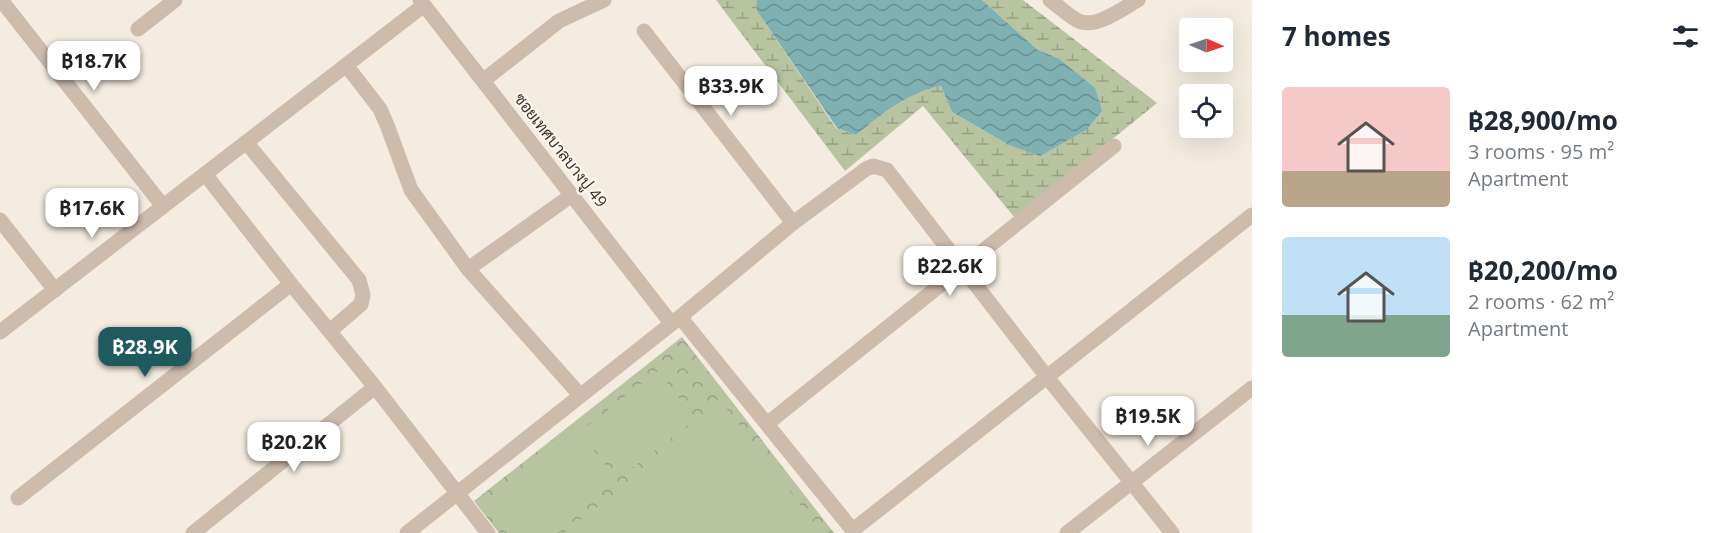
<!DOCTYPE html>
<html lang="en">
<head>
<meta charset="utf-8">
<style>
	:root { --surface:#fff; --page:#f2f2f3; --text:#1f2937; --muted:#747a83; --accent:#1f5a5e }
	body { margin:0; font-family:"Open Sans",Sarabun,sans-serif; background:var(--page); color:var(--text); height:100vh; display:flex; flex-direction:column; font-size:22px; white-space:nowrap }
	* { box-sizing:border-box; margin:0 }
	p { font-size:20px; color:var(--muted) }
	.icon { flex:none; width:33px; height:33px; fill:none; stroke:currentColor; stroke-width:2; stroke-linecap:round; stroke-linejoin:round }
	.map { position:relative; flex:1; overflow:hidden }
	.sheet { display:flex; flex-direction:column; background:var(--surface); width:480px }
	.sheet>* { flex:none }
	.needle { width:39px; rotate:92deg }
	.tools { position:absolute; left:1179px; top:18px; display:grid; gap:12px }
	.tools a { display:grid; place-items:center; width:54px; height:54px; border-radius:6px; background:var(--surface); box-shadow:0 6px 24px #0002; font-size:30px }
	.price { position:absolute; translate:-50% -51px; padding:0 14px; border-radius:12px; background:#fff; color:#222; font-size:20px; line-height:39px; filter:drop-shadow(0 2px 3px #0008) }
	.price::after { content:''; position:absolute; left:50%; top:36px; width:18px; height:14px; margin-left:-9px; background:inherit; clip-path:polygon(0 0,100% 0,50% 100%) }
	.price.selected { background:var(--accent); color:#fff }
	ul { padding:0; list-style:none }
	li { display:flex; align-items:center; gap:18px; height:150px; padding:0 30px }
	li span { display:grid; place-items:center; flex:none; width:168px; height:120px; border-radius:6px; color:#555 }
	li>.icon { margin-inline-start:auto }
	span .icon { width:72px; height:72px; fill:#fffc; stroke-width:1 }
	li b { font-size:26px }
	h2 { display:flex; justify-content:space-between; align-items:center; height:72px; padding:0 30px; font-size:26px }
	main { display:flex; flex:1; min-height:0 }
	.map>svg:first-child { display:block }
	.wetland { fill:url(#wetland-marsh) }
	.park { fill:url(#park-crowns) }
	.garden { fill:#b8c4a0 }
	.water { fill:url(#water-waves) }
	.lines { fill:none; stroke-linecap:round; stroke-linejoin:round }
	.minor { stroke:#cdbbac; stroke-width:15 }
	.labels { text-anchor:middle; stroke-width:5; stroke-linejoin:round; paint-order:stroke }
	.street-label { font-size:16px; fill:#3b302b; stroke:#fbf5ee }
</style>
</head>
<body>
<main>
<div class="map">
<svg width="1252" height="533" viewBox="0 0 1252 533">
	<defs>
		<pattern id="wetland-marsh" width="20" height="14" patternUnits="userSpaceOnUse" patternTransform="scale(1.5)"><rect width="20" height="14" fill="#b8c4a0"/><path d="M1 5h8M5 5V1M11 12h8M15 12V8" fill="none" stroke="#97a083"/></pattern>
		<pattern id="park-crowns" width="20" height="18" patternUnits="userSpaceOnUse" patternTransform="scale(1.5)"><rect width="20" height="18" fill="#b8c4a0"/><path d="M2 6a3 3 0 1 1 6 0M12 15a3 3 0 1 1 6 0" fill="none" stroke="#97a083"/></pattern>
		<pattern id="water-waves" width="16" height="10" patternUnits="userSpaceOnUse" patternTransform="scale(1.5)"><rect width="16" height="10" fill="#7fb0b2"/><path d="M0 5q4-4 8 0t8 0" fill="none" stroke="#699091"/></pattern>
	</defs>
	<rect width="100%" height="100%" fill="#f4ebe1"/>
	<path class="wetland" d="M 716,0 L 757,0 L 757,11 L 836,128 L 856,135 C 882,114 907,93 941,86 L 952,112 L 1009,145 L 1058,58 L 1038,50 L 982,0 L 1023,0 L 1157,103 L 1015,218 L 923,106 L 845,171 Z"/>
	<path class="park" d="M 682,337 L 834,533 L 499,533 L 474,501 Z"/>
	<path class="garden" d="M 658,371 L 695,419 L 622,476 L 585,428 Z
		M 725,407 L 822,533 L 564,533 Z
		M 580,432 L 615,478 L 544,533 L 512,533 L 489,502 Z"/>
	<path class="water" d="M 757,0 L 982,0 L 1038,50 L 1058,58 L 1095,88 L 1102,111 L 1086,130 L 1040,156 L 1009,145 L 952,112 L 941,86 C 907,93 882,114 856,135 L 837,128 L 757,11 Z"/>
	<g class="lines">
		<path class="minor" d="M 1,0 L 162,205
			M 420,0 L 671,323
			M 1050,0 C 1060,7 1070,18 1081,22 C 1099,27 1123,8 1138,0
			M 424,5 L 205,174 L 291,284 L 375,387 L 488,533
			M 138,29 L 175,0
			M 644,31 L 793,223
			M 346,65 L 380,109 L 387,125 L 411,190 L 468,269 L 580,395
			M 484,80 L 559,21 L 604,0
			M 246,142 L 359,280 L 363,295 L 361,304 L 330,331
			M 0,220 L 55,290
			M 468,269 L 572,195
			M 680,317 L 855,533
			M 0,332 L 205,174
			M 768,423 L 1114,146
			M 18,498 L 291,284
			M 853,530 L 1252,215
			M 193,533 L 375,387
			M 407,533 L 680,317 L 793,223 L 866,169 L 873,166 L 887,170 L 1047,377 L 1172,533
			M 1067,533 L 1252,388"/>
	</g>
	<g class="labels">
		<g class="street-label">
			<text transform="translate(561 150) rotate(52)" y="6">ซอยเทศบาลบางปู 49</text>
		</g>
	</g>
</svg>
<div class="tools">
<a><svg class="needle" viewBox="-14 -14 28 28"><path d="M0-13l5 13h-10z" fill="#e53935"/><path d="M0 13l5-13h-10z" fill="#747a83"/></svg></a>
<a><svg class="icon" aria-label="locate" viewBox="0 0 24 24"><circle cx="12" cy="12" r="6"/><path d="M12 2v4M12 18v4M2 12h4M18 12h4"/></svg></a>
</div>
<b class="price" style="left:94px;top:92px">฿18.7K</b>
<b class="price" style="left:731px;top:117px">฿33.9K</b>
<b class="price" style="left:92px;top:239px">฿17.6K</b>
<b class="price" style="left:950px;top:297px">฿22.6K</b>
<b class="price selected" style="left:145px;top:378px">฿28.9K</b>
<b class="price" style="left:1148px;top:447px">฿19.5K</b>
<b class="price" style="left:294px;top:473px">฿20.2K</b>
</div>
<section class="sheet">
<h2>7 homes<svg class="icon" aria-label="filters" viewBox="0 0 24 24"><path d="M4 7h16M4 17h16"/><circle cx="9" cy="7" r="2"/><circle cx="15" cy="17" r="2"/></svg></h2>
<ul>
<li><span style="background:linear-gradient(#f6c9c9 70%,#b9a48a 0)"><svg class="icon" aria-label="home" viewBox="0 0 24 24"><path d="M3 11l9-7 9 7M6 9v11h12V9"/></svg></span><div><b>฿28,900/mo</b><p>3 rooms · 95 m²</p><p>Apartment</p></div></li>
<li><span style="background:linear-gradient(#bfe0f5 65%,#7fa58c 0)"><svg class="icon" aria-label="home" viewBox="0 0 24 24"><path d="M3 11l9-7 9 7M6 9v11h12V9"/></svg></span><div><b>฿20,200/mo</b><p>2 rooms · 62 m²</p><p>Apartment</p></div></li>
</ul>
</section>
</main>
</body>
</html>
